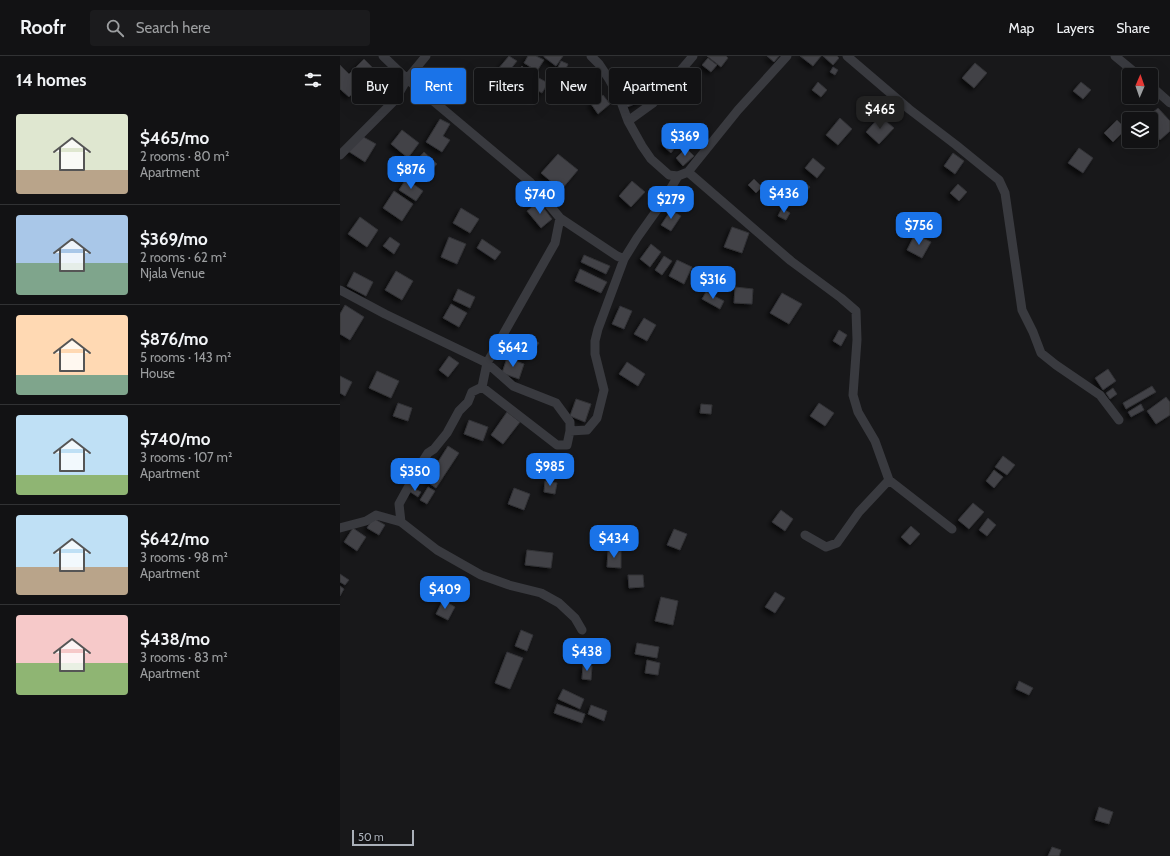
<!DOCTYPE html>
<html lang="en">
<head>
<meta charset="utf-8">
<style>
	:root { --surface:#121214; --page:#1b1b1d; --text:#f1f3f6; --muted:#9c9ea0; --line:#313234; --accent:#1a73e8 }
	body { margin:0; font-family:Cabin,sans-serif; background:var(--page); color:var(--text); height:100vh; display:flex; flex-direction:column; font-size:15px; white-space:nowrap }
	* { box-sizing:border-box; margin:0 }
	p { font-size:13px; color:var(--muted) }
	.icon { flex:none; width:22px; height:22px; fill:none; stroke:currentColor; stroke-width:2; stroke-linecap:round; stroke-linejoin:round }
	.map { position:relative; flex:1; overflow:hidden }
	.panel { display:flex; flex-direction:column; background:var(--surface); width:340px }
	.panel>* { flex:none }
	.top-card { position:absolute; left:12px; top:12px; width:380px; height:36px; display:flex; gap:8px }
	.needle { width:26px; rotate:2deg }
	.controls { position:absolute; left:782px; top:12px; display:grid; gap:8px }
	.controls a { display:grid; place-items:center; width:36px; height:36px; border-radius:4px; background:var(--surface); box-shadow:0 4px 16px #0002,0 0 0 1px var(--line); font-size:20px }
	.scale { position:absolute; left:12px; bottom:10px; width:62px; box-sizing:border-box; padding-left:4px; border:2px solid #aab0b9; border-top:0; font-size:11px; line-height:14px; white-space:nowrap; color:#aab0b9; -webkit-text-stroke:3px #131315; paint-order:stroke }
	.price { position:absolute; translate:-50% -34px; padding:0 9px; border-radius:8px; background:var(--accent); color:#fff; font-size:13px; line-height:26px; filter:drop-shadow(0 1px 2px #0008) }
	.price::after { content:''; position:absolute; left:50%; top:24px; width:12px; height:9px; margin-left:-6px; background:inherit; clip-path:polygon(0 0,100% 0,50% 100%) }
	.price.current { background:#222; color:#fff }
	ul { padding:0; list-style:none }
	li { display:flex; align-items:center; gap:12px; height:100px; padding:0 16px }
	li+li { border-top:1px solid var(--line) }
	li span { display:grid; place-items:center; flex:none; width:112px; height:80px; border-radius:4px; color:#555 }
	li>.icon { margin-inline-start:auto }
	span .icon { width:48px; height:48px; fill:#fffc; stroke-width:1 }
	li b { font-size:17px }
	h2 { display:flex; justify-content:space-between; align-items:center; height:48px; padding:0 16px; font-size:17px }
	.chip { padding:0 14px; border-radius:4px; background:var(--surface); box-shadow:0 4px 16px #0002,0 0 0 1px var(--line); font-size:14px; line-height:36px }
	.chip.current { background:var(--accent); color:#fff }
	header { display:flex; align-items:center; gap:24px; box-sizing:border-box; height:56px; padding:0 20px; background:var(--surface); border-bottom:1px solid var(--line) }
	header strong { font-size:19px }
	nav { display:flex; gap:22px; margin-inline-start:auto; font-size:14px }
	.search { width:280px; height:36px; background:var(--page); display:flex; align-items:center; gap:10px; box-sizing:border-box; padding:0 14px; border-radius:4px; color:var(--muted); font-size:15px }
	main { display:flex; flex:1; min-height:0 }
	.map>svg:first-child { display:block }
	.building { fill:#424347; stroke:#323236; filter:url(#shadow) }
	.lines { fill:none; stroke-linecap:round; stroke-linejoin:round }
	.street { stroke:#393a3f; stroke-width:9 }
</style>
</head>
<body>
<header>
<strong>Roofr</strong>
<div class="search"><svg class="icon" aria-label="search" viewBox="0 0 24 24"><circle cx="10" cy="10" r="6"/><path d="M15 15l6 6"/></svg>Search here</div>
<nav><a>Map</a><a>Layers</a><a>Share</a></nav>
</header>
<main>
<section class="panel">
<h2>14 homes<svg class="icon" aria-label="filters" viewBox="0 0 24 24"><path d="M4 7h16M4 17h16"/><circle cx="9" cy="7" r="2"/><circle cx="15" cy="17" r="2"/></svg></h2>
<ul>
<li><span style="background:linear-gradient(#dfe7d0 70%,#b9a48a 0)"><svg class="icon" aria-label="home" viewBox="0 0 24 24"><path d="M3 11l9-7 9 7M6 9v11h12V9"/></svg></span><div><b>$465/mo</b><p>2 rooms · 80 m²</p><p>Apartment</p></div></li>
<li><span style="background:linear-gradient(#a9c7e8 60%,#7fa58c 0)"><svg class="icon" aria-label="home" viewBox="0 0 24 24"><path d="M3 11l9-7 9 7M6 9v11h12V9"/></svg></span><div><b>$369/mo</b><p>2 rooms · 62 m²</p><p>Njala Venue</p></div></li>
<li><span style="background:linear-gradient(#ffd9b3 75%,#7fa58c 0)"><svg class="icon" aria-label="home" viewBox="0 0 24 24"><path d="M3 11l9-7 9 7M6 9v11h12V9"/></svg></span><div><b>$876/mo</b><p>5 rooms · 143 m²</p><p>House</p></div></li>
<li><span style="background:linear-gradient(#bfe0f5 75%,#8fb573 0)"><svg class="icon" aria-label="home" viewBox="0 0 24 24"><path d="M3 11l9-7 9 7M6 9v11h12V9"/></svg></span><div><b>$740/mo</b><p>3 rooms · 107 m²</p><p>Apartment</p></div></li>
<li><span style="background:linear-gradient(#bfe0f5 65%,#b9a48a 0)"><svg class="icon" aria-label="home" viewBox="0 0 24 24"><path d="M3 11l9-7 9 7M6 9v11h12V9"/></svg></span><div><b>$642/mo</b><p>3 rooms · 98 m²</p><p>Apartment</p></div></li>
<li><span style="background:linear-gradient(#f6c9c9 60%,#8fb573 0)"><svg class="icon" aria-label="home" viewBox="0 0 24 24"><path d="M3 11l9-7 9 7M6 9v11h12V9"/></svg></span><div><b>$438/mo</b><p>3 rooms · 83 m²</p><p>Apartment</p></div></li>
</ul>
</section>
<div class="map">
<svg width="830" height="800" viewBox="0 0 830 800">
	<defs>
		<filter id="shadow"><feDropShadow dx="-3" dy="3" stdDeviation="2" flood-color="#0009"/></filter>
	</defs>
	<rect width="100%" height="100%" fill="#18181a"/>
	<path class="building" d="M 169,0 L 177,5 L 166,19 L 158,13 Z
		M 188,0 L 196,0 L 204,4 L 197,15 L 184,7 Z
		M 204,0 L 223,0 L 216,10 L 204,1 Z
		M 367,0 L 386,0 L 388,2 L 381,11 Z
		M 427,0 L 439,0 L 434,6 Z
		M 460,0 L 481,0 L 473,10 Z
		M 483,0 L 497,0 L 499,2 L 493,9 Z
		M 368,2 L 377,9 L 371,16 L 362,9 Z
		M 24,3 L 36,15 L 9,41 L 0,33 L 0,9 L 9,18 Z
		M 221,5 L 228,8 L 222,22 L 230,25 L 225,35 L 210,28 Z
		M 635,7 L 647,17 L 634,32 L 622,22 Z
		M 182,10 L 192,20 L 183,28 L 174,19 Z
		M 493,11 L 498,14 L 495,19 L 490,16 Z
		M 252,20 L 262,27 L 249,43 L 240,35 Z
		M 197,21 L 208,27 L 202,37 L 191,31 Z
		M 294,24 L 302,45 L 287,51 L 278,30 Z
		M 478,26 L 487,34 L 481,41 L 472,34 Z
		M 741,26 L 751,34 L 743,43 L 733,35 Z
		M 263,39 L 270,48 L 258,58 L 251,48 Z
		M 818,52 L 830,65 L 830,75 L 820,84 L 811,73 L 811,63 L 805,63 Z
		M 540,60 L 554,72 L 539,88 L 526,76 Z
		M 500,62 L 512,73 L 498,89 L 486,79 Z
		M 100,63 L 110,68 L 103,80 L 110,84 L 102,96 L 86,86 Z
		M 777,64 L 786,73 L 773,86 L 764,77 Z
		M 62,74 L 79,87 L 68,102 L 51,88 Z
		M 18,78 L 36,88 L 25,106 L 8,95 Z
		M 331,78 L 340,85 L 331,97 L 322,89 Z
		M 346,92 L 354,100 L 343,110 L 336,102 Z
		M 739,92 L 753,102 L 743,117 L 728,107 Z
		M 84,96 L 97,108 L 89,117 L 76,105 Z
		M 613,97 L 624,105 L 615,118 L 604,110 Z
		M 218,98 L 238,114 L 221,134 L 201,117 Z
		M 473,102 L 485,112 L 477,122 L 465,112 Z
		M 74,108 L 85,116 L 78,126 L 67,118 Z
		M 66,123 L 83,135 L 76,145 L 59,134 Z
		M 414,123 L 422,131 L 416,137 L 408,129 Z
		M 461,124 L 470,131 L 462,141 L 453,134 Z
		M 292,125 L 305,136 L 291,151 L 279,140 Z
		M 618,128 L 627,136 L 619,145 L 610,137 Z
		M 54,135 L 73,148 L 62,165 L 43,152 Z
		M 199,146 L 212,163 L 201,172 L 187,155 Z
		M 121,152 L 139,163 L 130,177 L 113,167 Z
		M 442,152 L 450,157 L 446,164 L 438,160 Z
		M 331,154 L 341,160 L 331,175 L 321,169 Z
		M 20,161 L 38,174 L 27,191 L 8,178 Z
		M 392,171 L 409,177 L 402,197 L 384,191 Z
		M 575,178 L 591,186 L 582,202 L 567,194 Z
		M 50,181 L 60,188 L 54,198 L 43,190 Z
		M 109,181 L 126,188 L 117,208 L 101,201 Z
		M 142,183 L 161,196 L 155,204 L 137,192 Z
		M 311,188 L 321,196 L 310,211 L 300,203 Z
		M 244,199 L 270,210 L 266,218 L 241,206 Z
		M 324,200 L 332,205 L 322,219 L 315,214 Z
		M 337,204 L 352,211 L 344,228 L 329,220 Z
		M 240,213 L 267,226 L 261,237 L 235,225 Z
		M 56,215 L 73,225 L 62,244 L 45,234 Z
		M 14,216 L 33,226 L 26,240 L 7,230 Z
		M 395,231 L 413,233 L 412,248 L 394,247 Z
		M 118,233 L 135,241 L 130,252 L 113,244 Z
		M 366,236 L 384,245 L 380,253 L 362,243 Z
		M 442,237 L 462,248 L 449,268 L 430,257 Z
		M 111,248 L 127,257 L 119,271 L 103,262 Z
		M 5,249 L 24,261 L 10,284 L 0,278 L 0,258 Z
		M 280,250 L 292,255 L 284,273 L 272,268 Z
		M 304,262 L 316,269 L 307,285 L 294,278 Z
		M 499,274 L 507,279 L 501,290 L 493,285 Z
		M 189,280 L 199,287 L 187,303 L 178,296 Z
		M 109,300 L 119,307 L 108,321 L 99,314 Z
		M 167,302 L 184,308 L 179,323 L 162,317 Z
		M 287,306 L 305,318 L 298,330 L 279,318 Z
		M 768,313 L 776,325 L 763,334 L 755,322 Z
		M 37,315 L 59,325 L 51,342 L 29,332 Z
		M 0,320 L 12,326 L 5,340 L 0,337 Z
		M 812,330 L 816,336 L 786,353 L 783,347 Z
		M 773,332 L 777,338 L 770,343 L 766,337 Z
		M 826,341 L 830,346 L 830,359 L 816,368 L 807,355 Z
		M 236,343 L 251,348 L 245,366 L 230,360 Z
		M 58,347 L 72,352 L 68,365 L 53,360 Z
		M 479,347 L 494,357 L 485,370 L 470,360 Z
		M 361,348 L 372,349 L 371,358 L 360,357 Z
		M 801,348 L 804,354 L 791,361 L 788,356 Z
		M 167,356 L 180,366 L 163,388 L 151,379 Z
		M 129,364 L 148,371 L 143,385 L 124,378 Z
		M 108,390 L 119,397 L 96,432 L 86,425 Z
		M 663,400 L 675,409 L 667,419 L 655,411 Z
		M 654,414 L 663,421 L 654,432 L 646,425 Z
		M 205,425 L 217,427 L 215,438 L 204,436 Z
		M 71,431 L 81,436 L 78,441 L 69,435 Z
		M 88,431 L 95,435 L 87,448 L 80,444 Z
		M 174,432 L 190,438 L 184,454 L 168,448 Z
		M 633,447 L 644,456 L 629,473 L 618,464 Z
		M 441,454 L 453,463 L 445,475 L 432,466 Z
		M 33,462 L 45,469 L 39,479 L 27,472 Z
		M 648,462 L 656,469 L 647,480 L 639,474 Z
		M 571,470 L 580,478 L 570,489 L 561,481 Z
		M 13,472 L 26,481 L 17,495 L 4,486 Z
		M 334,473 L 347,478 L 340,494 L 327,489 Z
		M 187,494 L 213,497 L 211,512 L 185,509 Z
		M 268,495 L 281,495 L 281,512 L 267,511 Z
		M 0,518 L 9,524 L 5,529 L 0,526 Z
		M 288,519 L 303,519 L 304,531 L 289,532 Z
		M 0,530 L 4,533 L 0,540 Z
		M 435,536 L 445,542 L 435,557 L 425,551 Z
		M 321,541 L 338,545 L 333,569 L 315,565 Z
		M 103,544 L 115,551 L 108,564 L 96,558 Z
		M 181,574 L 193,579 L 187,595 L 175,590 Z
		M 253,583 L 264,583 L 264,592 L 253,591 Z
		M 297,587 L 319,591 L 317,602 L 295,598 Z
		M 167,596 L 183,602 L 170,633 L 155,627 Z
		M 307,604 L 320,607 L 318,619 L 305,617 Z
		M 243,609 L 252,610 L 251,624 L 242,623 Z
		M 679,625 L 693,632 L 689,639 L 676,633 Z
		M 223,633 L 244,643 L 240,653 L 218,643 Z
		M 217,648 L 245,658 L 242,667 L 214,657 Z
		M 251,649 L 267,655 L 264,665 L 248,658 Z
		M 759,751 L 773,756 L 769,768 L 755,764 Z
		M 712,791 L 721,794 L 719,800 L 708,800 Z"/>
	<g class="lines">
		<path class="street" d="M 251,0 L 259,8 L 269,23 L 280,43 L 288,65 L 302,90 L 311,103 L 329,119 L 338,120 L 348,116 L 398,54 L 447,0
			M 507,0 L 569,53 L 616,89 L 659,124 L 665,137 L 682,254 L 693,276 L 701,297 L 716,309 L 760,339 L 779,364
			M 775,0 L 798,19
			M 811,30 L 830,47
			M 288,65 L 313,47 L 353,0
			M 0,99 L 55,44 L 67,23 L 86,0
			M 348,116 L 451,205 L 501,242 L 516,255 L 517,284 L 513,339 L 518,356 L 535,385 L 549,424 L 612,473
			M 220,162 L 277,200 L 284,203 L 297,182 L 324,144 L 338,120
			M 0,234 L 45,258 L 147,307 L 173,330 L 216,347 L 230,366 L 230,375 L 227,389 L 217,389 L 142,331 L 147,307 L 215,187 L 220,162 L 190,126 L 67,23 L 43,0
			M 230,375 L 247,374 L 257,362 L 264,334 L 255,298 L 255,285 L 258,273 L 284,203
			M 61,466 L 59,448 L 81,408 L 88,397 L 94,393 L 107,377 L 119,355 L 128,346 L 132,336 L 142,331
			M 0,472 L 26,465 L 36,459 L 61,466 L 97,494 L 141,519 L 169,529 L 201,537 L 219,547 L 235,562 L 242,574
			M 465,479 L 486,491 L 497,487 L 519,456 L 549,424"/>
	</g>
</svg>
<div class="controls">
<a><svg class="needle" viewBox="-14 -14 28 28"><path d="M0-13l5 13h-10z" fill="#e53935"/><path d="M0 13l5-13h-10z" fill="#9c9ea0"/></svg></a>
<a><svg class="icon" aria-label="layers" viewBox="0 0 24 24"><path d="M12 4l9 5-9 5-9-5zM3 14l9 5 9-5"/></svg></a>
</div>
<div class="scale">50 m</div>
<b class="price current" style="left:540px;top:74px">$465</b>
<b class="price" style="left:345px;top:101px">$369</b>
<b class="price" style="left:71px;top:134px">$876</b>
<b class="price" style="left:444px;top:158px">$436</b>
<b class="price" style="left:200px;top:159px">$740</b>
<b class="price" style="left:331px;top:164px">$279</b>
<b class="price" style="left:579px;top:190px">$756</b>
<b class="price" style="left:373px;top:244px">$316</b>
<b class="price" style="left:173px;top:312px">$642</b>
<b class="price" style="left:210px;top:431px">$985</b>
<b class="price" style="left:75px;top:436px">$350</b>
<b class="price" style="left:274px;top:503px">$434</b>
<b class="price" style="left:105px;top:554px">$409</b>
<b class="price" style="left:247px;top:616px">$438</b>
<div class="top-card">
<a class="chip">Buy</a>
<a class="chip current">Rent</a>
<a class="chip">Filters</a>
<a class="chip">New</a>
<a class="chip">Apartment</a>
</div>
</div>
</main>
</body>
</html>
